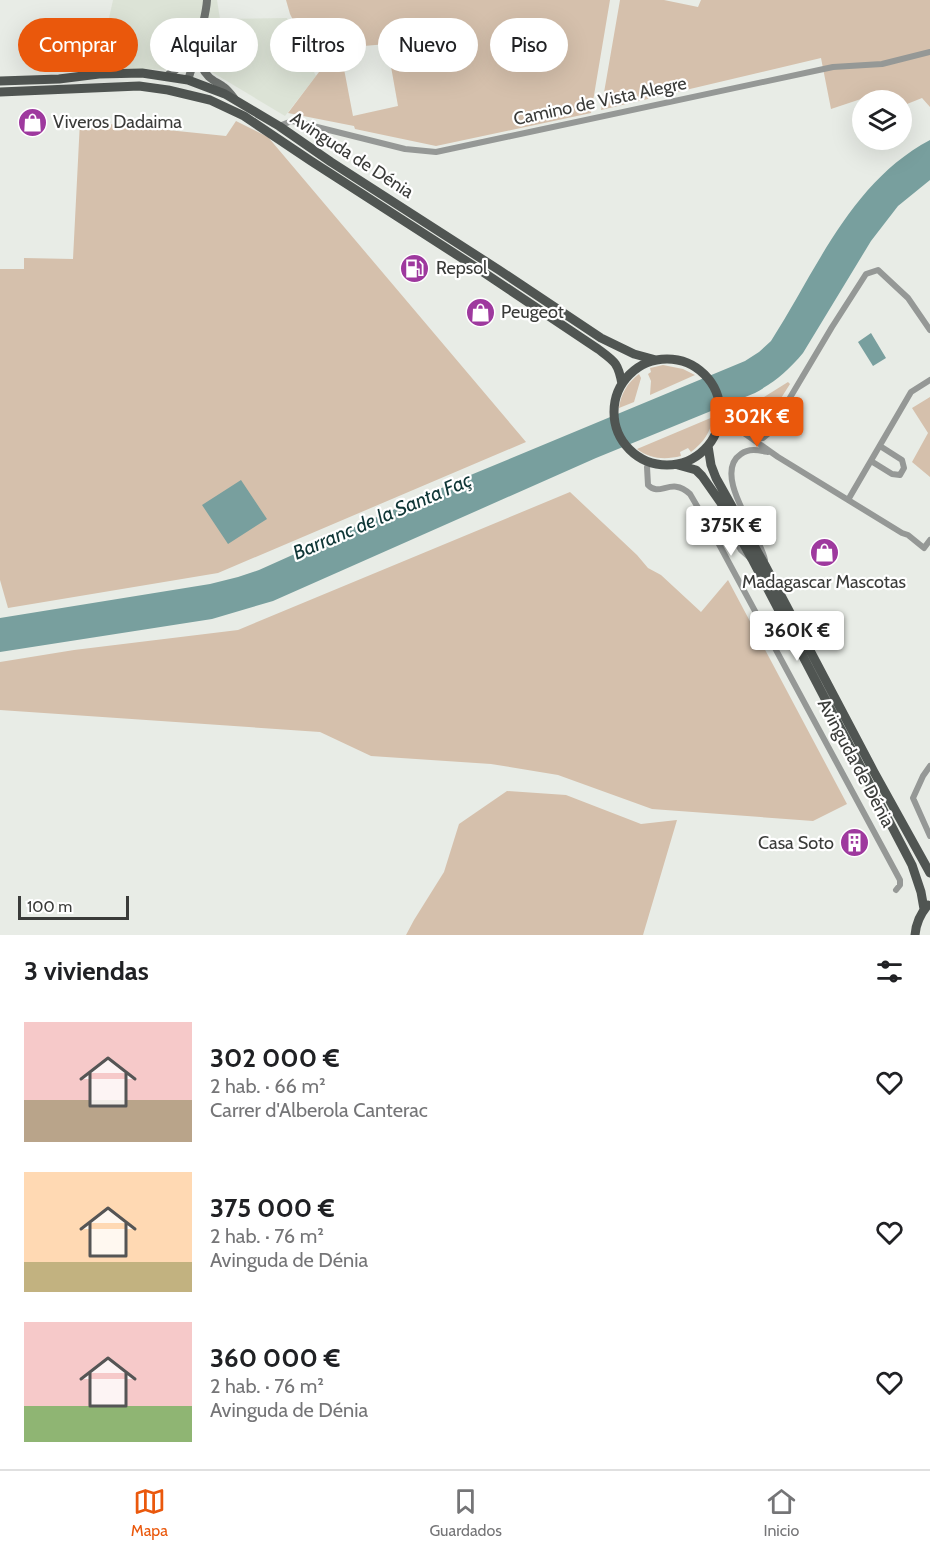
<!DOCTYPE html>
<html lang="es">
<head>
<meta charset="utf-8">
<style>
	:root { --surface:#fff; --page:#f2f2f2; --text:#202124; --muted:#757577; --line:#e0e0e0; --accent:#ea580c }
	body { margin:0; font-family:Cabin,sans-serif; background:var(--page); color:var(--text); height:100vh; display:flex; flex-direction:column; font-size:22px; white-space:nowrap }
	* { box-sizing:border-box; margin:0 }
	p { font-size:20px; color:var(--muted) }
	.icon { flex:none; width:33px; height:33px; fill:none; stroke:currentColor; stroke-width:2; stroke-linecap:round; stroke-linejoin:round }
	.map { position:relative; height:935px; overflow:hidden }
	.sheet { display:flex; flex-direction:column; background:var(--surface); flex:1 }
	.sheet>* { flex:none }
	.guide { position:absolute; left:18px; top:18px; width:600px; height:54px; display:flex; gap:12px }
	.buttons { position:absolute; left:852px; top:90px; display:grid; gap:12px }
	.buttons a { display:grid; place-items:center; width:60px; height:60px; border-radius:50%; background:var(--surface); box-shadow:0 6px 24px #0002; font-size:30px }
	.scale { position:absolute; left:18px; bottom:15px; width:111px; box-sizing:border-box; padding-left:6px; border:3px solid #3a3b39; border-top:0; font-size:16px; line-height:21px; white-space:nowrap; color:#3a3b39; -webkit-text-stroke:4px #fff; paint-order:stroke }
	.price { position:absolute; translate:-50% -51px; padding:0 14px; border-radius:6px; background:#fff; color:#222; font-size:20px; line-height:39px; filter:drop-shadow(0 2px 3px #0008) }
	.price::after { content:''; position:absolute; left:50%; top:36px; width:18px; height:14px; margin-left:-9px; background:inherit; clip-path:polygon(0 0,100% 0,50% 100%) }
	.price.active { background:var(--accent); color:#fff }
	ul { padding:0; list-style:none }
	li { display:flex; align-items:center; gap:18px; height:150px; padding:0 24px }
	li span { display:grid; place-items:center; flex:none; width:168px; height:120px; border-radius:0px; color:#555 }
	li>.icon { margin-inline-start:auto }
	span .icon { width:72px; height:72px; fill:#fffc; stroke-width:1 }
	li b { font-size:26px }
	h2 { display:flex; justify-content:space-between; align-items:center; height:72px; padding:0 24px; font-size:26px }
	.tag { padding:0 21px; border-radius:27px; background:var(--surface); box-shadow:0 6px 24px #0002; font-size:21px; line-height:54px }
	.tag.active { background:var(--accent); color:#fff }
	.tabs { display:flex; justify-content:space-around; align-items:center; height:84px; border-top:2px solid var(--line); background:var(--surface); font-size:16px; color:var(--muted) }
	.tabs a { display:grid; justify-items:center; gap:3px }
	.tabs .active { color:var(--accent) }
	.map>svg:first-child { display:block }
	.built { fill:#dce3d6 }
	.green { fill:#d5c0ac; fill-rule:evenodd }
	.water { fill:#789f9e }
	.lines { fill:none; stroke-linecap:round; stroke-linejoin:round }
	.street { stroke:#959896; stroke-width:6 }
	.secondary { stroke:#6d716e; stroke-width:8 }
	.primary { stroke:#505552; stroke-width:9 }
	.labels { text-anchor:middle; stroke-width:4.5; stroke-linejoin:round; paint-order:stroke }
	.street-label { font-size:18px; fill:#3a3b39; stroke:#fff }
	.poi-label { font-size:18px; fill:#3a3b39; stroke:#fff; text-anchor:start }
	.water-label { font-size:20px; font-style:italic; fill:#0f3636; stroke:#fff }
</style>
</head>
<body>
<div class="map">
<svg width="930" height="935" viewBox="0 0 930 935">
	<rect width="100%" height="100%" fill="#e8ece6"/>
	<path class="built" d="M 113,0 L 217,0 L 220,19 L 287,18 L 316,76 L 285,116 L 210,71 L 99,68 L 100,59 Z"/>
	<path class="green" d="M 286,0 L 610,0 L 591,113 L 436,146 L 355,129 L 354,126 L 288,113 L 319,72 L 290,14 ZM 387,44 L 398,106 L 353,116 L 340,48 Z
		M 620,0 L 664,0 L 698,7 L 701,0 L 930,0 L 930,107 L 922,98 L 902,106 L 902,100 L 869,100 L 867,97 L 831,109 L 821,58 L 601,110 Z
		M 80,121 L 226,136 L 236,121 L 268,137 L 526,442 L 218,573 L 8,608 L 0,580 L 0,269 L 24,269 L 24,258 L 73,259 Z
		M 663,365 L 683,369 L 695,375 L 650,395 L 651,381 L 648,374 L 651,372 L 650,368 Z
		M 639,374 L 641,378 L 634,402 L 619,408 C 621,394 627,383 639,374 Z
		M 788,382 L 790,384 L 759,433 L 732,417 L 733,410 L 761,399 Z
		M 930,397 L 930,477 L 912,462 L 928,433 L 912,408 Z
		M 713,417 C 711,432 703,443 691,452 L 688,448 L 680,452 L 681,456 C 665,460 650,459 637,449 Z
		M 570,492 L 637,555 L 648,568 L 661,575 L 701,612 L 728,580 L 847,804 L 813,821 L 652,809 L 558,775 L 491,764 L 371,756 L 320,732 L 0,710 L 0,662 L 74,650 L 238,630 Z
		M 507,791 L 566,795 L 641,824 L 677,820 L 643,935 L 406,935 L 414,920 L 444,872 L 459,824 Z"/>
	<path class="water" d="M 930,140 L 930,180 L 898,206 L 871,241 L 803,353 C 788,371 776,381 755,393 L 596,458 L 273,601 L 212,619 L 0,652 L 0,618 L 210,584 L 238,577 L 259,570 L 473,474 L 745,361 L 759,352 L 771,341 C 817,269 851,182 930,140 Z
		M 871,333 L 886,358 L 873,366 L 858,342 Z
		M 241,480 L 267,519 L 228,544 L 202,505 Z"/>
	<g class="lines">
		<path class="street" d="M 279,126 L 292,121 L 297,122 L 405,149 L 436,152 L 833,67 L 882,64 L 930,52
			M 720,413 L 731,424 L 778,457 L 902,533 L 908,535 L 924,548 L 930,540
			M 753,439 L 763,438 L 769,433 L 832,327 L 866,274 L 878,270 L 908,298 L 930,330
			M 871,461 L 892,474 L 900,475 L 904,468 L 902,460 L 880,446
			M 649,463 L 647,467 L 648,485 C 660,498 671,476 690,494 L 714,535 L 900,880 L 900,885 L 896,890
			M 848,500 L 911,392 L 930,380
			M 721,506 L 724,520 L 722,530
			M 714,535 L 727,529 L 730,531 L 741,550 L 749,557
			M 765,560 C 760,534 711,474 741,454 C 749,448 758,450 768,452
			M 930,766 L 923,776 L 913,798 L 930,836"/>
		<path class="secondary" d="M 207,0 C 206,24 188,57 209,77 C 213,81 219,83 224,87 C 228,90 231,94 234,98
			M 167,76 L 184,63 L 198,40
			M 188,80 L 197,52"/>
		<path class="primary" d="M 0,81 L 59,79 L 99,74 L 142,73 L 188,80 L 225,94 L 279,126 L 331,162 L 499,270 L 601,338 L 634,354 L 656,360
			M 0,92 L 139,86 L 168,90 L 210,100 L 244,116 L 311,161 L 474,266 L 598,349 C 614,361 618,362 622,384
			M614 412a53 53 0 1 1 106 0a53 53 0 1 1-106 0Z
			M 708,446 L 711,465 L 716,478 L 766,567 L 874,772 L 930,873
			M 678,465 L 696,470 L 702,476 L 721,503 L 752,559 L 912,865 L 921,892 L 924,909
			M 915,935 C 916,923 920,914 928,905"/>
	</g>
	<defs>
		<symbol id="shop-disc" viewBox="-11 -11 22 22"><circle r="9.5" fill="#9e399e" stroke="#fff"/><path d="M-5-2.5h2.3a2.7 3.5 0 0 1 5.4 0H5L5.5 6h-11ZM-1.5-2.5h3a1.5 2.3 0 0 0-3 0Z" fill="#fff"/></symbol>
		<symbol id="fuel-disc" viewBox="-11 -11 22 22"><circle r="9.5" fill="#9e399e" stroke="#fff"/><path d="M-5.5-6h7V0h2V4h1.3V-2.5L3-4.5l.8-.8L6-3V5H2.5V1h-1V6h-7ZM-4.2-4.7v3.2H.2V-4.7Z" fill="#fff"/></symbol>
		<symbol id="building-disc" viewBox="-11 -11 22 22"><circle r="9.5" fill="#9e399e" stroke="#fff"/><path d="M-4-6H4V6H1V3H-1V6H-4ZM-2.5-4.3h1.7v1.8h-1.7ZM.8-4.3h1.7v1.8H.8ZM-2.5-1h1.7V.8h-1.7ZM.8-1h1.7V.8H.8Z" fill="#fff"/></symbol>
	</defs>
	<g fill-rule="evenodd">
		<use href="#shop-disc" x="16" y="106" width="33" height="33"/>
		<use href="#fuel-disc" x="398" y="252" width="33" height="33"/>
		<use href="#shop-disc" x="464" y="296" width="33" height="33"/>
		<use href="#shop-disc" x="808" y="536" width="33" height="33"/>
		<use href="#building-disc" x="838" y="826" width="33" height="33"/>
	</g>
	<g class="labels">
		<g class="street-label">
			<text transform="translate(600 101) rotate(-12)" y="6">Camino de Vista Alegre</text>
			<text transform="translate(352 155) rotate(33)" y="6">Avinguda de Dénia</text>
			<text transform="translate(856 763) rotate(62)" y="6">Avinguda de Dénia</text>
		</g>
		<g class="poi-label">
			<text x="53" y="128">Viveros Dadaima</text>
			<text x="436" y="274">Repsol</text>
			<text x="501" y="318">Peugeot</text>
			<text x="824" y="588" text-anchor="middle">Madagascar Mascotas</text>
			<text x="834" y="849" text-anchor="end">Casa Soto</text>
		</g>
		<g class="water-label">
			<text transform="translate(382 516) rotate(-23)" y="7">Barranc de la Santa Faç</text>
		</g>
	</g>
</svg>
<div class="buttons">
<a><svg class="icon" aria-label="layers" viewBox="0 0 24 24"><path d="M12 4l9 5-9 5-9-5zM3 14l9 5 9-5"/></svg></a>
</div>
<div class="scale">100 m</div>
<b class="price active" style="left:757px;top:448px">302K €</b>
<b class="price" style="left:731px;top:557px">375K €</b>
<b class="price" style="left:797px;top:662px">360K €</b>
<div class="guide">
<a class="tag active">Comprar</a>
<a class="tag">Alquilar</a>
<a class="tag">Filtros</a>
<a class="tag">Nuevo</a>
<a class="tag">Piso</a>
</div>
</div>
<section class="sheet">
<h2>3 viviendas<svg class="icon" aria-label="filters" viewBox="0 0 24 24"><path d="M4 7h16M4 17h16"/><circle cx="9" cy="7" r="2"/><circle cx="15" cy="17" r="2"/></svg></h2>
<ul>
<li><span style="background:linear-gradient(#f6c9c9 65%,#b9a48a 0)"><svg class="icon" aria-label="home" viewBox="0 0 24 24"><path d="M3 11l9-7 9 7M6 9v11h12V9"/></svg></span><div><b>302 000 €</b><p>2 hab. · 66 m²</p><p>Carrer d'Alberola Canterac</p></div><svg class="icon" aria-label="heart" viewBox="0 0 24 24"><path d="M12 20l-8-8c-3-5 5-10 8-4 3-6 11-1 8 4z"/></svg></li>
<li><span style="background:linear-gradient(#ffd9b3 75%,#c2b280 0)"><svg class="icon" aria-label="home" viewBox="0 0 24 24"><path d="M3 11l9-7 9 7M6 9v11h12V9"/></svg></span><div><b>375 000 €</b><p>2 hab. · 76 m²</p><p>Avinguda de Dénia</p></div><svg class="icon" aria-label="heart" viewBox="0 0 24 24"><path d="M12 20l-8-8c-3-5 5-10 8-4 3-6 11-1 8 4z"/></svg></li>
<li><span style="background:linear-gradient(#f6c9c9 70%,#8fb573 0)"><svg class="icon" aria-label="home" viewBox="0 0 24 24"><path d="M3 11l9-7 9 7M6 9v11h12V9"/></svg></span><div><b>360 000 €</b><p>2 hab. · 76 m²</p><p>Avinguda de Dénia</p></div><svg class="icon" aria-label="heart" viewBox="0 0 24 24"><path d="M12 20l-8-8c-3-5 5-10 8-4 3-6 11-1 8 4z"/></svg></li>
</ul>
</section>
<nav class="tabs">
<a class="active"><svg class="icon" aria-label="map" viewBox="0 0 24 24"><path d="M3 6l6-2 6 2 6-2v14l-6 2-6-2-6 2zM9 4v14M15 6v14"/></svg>Mapa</a>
<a><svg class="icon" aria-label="saved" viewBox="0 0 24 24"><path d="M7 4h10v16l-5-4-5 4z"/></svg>Guardados</a>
<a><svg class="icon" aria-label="home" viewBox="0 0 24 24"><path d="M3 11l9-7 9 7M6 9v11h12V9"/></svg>Inicio</a>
</nav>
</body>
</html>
